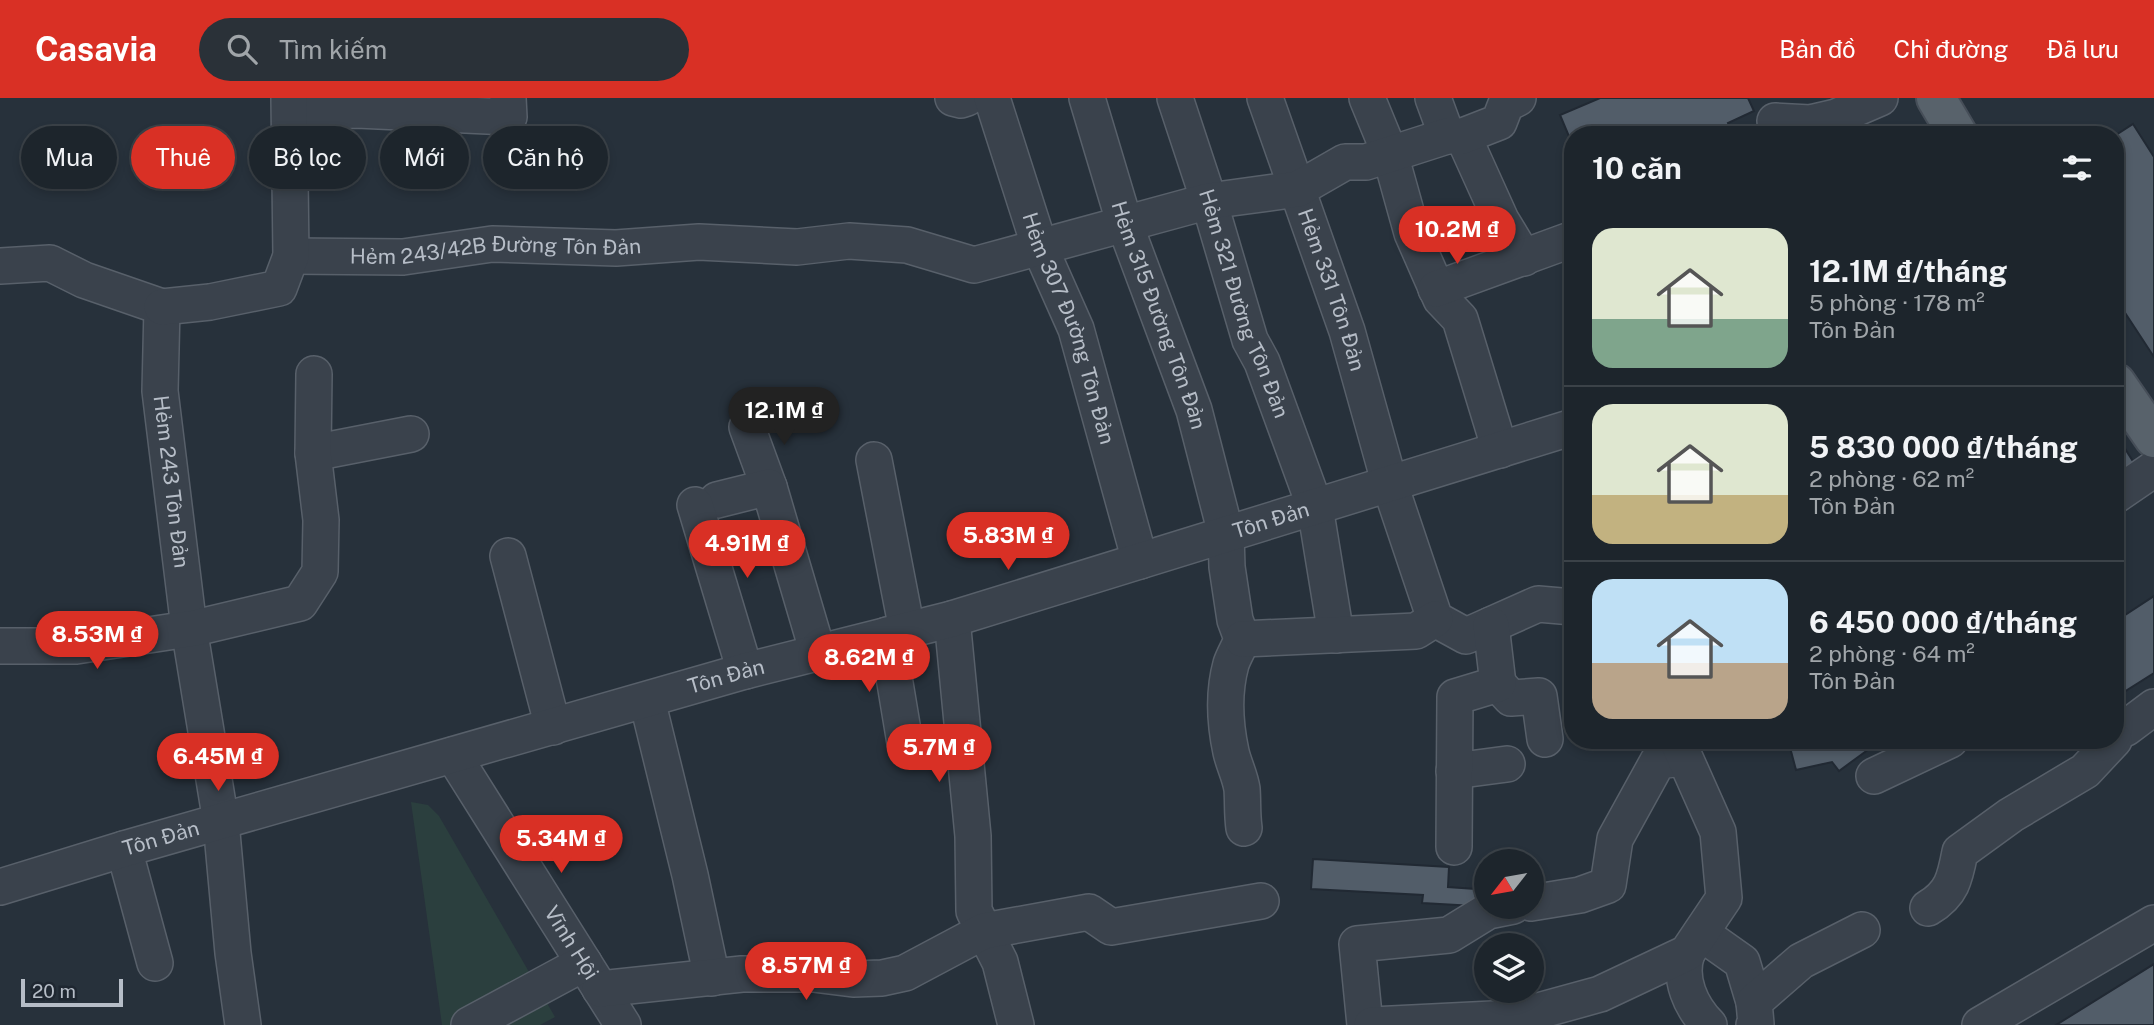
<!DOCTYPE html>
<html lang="vi">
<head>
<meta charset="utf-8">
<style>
	:root { --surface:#1d252c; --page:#2a3138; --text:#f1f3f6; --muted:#a0a5a9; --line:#3b4248; --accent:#d93025 }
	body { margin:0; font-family:"Public Sans",sans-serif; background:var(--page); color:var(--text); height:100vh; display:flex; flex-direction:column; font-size:26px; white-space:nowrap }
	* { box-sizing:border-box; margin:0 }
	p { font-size:23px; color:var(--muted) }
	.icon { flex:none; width:38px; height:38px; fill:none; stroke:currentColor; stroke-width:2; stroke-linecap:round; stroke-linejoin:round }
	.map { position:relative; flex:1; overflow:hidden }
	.drawer { position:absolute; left:1564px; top:28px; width:560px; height:623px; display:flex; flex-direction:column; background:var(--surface); border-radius:28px; box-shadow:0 4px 10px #0003,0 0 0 2px var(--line) }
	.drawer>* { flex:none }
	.top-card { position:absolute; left:21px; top:28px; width:665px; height:63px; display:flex; gap:14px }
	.needle { width:46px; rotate:239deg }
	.controls { position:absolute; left:1474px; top:751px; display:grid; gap:14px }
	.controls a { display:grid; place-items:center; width:70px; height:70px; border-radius:50%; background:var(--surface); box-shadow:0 4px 10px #0003,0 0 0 2px var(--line); font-size:35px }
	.scale { position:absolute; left:21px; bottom:18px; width:102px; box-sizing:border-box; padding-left:7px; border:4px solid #b6bdc7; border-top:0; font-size:19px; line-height:24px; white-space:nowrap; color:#b6bdc7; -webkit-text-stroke:5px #1f2731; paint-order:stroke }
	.price { position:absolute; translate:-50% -60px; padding:0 16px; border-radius:24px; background:var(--accent); color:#fff; font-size:23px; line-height:46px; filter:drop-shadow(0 2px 4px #0008) }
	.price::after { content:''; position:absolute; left:50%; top:42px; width:21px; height:16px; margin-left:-10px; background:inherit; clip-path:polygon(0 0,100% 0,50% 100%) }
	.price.current { background:#222; color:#fff }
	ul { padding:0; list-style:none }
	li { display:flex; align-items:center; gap:21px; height:175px; padding:0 28px }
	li+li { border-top:2px solid var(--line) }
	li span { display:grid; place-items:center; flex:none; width:196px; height:140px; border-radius:21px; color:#555 }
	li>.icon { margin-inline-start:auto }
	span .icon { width:84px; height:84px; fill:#fffc; stroke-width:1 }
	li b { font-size:30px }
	h2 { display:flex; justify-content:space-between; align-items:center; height:84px; padding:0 28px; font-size:30px }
	.tag { padding:0 24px; border-radius:32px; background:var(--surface); box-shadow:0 4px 10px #0003,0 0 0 2px var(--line); font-size:24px; line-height:63px }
	.tag.current { background:var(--accent); color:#fff }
	header { display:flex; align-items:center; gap:42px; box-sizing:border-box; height:98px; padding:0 35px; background:var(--accent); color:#fff }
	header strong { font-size:33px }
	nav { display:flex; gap:38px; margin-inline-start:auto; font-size:24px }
	.search { width:490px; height:63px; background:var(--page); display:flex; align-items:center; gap:18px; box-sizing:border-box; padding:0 24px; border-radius:38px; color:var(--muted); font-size:26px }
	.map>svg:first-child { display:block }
	.park { fill:#2b3f3e }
	.building { fill:#525d69; stroke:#212933; stroke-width:2 }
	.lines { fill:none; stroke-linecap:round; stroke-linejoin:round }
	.minor-casing { stroke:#58606a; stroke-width:38 }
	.major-casing { stroke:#464e58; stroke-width:42 }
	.minor { stroke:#3a424c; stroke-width:35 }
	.major { stroke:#58626b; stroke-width:38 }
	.labels { text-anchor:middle; stroke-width:5; stroke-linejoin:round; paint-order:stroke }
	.street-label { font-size:21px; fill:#b6bdc7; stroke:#1f2731 }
</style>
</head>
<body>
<header>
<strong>Casavia</strong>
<div class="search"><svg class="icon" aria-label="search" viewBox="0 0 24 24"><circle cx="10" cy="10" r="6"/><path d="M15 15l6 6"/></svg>Tìm kiếm</div>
<nav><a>Bản đồ</a><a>Chỉ đường</a><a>Đã lưu</a></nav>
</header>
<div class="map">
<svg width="2154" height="927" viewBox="0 0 2154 927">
	<rect width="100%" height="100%" fill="#27313b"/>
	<path class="park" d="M 411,704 L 428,707 L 439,718 L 555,919 L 540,927 L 442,927 Z"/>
	<path class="building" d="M 1600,0 L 1748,0 L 1754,13 L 1728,25 L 1733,37 L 1680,37 L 1678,32 L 1666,37 L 1573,37 L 1573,48 L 1560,17 Z
		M 2133,26 L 2154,59 L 2154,259 L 2116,201 L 2116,37 Z
		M 2124,349 L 2139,373 L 2116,387 L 2116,354 Z
		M 2154,498 L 2154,575 L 2116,599 L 2116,523 Z
		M 1788,642 L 1879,642 L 1880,643 L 1839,673 L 1832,664 L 1796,672 Z
		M 1313,761 L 1449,769 L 1448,789 L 1476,791 L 1475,808 L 1422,805 L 1423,797 L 1311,791 Z
		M 2154,866 L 2154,927 L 2056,927 Z"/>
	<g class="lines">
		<defs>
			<g id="minor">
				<path d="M 953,0 L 961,2 L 967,0"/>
				<path id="s1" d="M 992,0 L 1040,150 L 1076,231 L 1140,463"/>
				<path id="s2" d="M 1087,0 L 1125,127 L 1194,312 L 1226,436 L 1227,469 L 1235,522 L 1242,541 C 1239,550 1234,557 1231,566 C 1223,595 1225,626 1231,654 C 1234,667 1240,678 1242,691 C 1243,704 1242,716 1244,730"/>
				<path id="s3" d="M 1175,0 L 1209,103 L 1250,242 L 1262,264 L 1315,409 L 1336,537"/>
				<path id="s4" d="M 1265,0 L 1347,233 L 1390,387 L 1435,521 L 1466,538 L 1538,506 L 1573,509"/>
				<path d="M 1367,0 L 1390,56 L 1412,135 L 1441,201 L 1460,221 L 1500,352"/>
				<path d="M 1433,0 L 1447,38"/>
				<path d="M 290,15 L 357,12 L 509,19 L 508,0"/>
				<path d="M 1775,23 L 1810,25 L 1836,19 L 1880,0"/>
				<path d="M 1463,38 L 1501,122 L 1524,160"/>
				<path id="s5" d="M 291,158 L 403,159 L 492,146 L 616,150 L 699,144 L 797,149 L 849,143 L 907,147 L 974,167 L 1209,103 L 1298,91 L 1345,64 L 1366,64 L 1447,38 L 1463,38 L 1499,24 L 1506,6 L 1518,0"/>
				<path id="s6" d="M 0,168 L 50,165 L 84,182 L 162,209 L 160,293 L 189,530 L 221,724 L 233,855 L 243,927"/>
				<path d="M 1436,191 L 1573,141"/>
				<path d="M 162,209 L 210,204 L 279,190 L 291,158 L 289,0"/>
				<path d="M 747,329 L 769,389"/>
				<path d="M 313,355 L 411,336"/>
				<path d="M 874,362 L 907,532"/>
				<path d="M 2116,397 L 2154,371"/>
				<path d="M 717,402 L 769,389 L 818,555"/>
				<path d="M 695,407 L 745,573"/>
				<path d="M 508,458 L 553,629"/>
				<path d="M 952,521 L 973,738 L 974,813 L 1000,864 L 1016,927"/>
				<path d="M 887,537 L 905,645"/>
				<path d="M 1242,541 L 1416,533 L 1435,521"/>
				<path d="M 0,548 L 76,548 L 195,530 L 300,505 L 320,474 L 321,422 L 313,355 L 314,276"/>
				<path d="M 1498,586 L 1511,600 L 1539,598 L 1545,641"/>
				<path d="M 647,602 L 690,777 L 712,880"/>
				<path d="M 2116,626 L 2126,630 L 2154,609"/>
				<path id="s7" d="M 453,657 L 623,927"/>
				<path d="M 1454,673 L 1507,666"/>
				<path d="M 1874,678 L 1950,642"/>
				<path d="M 1454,749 L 1455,599 L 1498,586 L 1491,527"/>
				<path d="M 124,751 L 155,865"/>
				<path id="s8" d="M 0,789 L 124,751 L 745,573 L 952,521 L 1573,329"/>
				<path d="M 1531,805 L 1580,797 L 1608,787 L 1615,741 L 1658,663 L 1683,660"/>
				<path d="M 1928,810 C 1952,796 1955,780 1960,754 L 2011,717 L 2085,673 L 2114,642"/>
				<path d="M 1701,835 L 1742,864 L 1754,904"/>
				<path d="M 1687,855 C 1678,881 1691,909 1709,927"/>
				<path d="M 600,891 L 742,876 L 813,876 L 853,881 L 882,880 L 905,875 L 984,833 L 1089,814 L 1111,829 L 1261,803"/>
				<path d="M 469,927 L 584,865"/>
				<path d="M 1365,927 L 1357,846 L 1449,837 L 1488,813 L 1513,808"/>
				<path d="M 1372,927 L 1513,920 L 1600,896 L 1687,855 L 1724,800 L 1718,734 L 1677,642"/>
				<path d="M 1754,927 L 1756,926 L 1754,904 L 1801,863 L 1862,832"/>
				<path d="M 1980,927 L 2154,825"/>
			</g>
			<path id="major" d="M 1936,0 L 1958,37
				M 2116,285 L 2154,340"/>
		</defs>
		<use href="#minor" class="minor-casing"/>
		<use href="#major" class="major-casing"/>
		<use href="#minor" class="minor"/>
		<use href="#major" class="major"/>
	</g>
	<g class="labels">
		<g class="street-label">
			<text dy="7" stroke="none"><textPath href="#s5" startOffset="205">Hẻm 243/42B Đường Tôn Đản</textPath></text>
			<text dy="7" stroke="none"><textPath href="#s4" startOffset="203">Hẻm 331 Tôn Đản</textPath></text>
			<text dy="7" stroke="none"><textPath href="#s3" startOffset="217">Hẻm 321 Đường Tôn Đản</textPath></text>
			<text dy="7" stroke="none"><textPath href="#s2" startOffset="229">Hẻm 315 Đường Tôn Đản</textPath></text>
			<text dy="7" stroke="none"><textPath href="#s1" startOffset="243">Hẻm 307 Đường Tôn Đản</textPath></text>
			<text dy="7" stroke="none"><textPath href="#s6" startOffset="346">Hẻm 243 Tôn Đản</textPath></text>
			<text dy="7" stroke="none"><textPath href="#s8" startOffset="1323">Tôn Đản</textPath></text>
			<text dy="7" stroke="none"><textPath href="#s8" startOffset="756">Tôn Đản</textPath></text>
			<text dy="7" stroke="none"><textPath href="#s8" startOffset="168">Tôn Đản</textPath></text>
			<text dy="7" stroke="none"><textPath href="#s7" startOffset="222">Vĩnh Hội</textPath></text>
		</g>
	</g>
</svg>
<div class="controls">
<a><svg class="needle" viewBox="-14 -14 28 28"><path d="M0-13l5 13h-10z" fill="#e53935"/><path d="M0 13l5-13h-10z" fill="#a0a5a9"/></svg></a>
<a><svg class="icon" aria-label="layers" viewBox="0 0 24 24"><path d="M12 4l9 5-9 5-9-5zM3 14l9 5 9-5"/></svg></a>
</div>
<div class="scale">20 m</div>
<b class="price" style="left:1457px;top:168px">10.2M ₫</b>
<b class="price current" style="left:784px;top:349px">12.1M ₫</b>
<b class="price" style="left:1008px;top:474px">5.83M ₫</b>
<b class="price" style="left:747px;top:482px">4.91M ₫</b>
<b class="price" style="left:97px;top:573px">8.53M ₫</b>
<b class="price" style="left:869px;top:596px">8.62M ₫</b>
<b class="price" style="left:939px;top:686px">5.7M ₫</b>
<b class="price" style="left:218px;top:695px">6.45M ₫</b>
<b class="price" style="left:561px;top:777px">5.34M ₫</b>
<b class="price" style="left:806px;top:904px">8.57M ₫</b>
<div class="top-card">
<a class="tag">Mua</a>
<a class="tag current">Thuê</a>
<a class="tag">Bộ lọc</a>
<a class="tag">Mới</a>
<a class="tag">Căn hộ</a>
</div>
<section class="drawer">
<h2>10 căn<svg class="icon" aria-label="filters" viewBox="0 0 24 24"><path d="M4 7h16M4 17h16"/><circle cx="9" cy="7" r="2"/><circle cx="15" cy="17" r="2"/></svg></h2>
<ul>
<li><span style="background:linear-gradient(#dfe7d0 65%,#7fa58c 0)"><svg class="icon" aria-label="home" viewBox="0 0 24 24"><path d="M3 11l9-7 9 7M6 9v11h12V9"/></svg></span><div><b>12.1M ₫/tháng</b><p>5 phòng · 178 m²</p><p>Tôn Đản</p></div></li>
<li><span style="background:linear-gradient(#dfe7d0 65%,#c2b280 0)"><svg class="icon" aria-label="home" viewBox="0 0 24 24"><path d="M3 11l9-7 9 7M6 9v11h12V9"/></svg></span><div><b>5 830 000 ₫/tháng</b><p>2 phòng · 62 m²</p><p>Tôn Đản</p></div></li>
<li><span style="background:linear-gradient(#bfe0f5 60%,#b9a48a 0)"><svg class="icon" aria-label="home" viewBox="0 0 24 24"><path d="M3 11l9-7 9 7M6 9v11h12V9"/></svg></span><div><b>6 450 000 ₫/tháng</b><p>2 phòng · 64 m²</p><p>Tôn Đản</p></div></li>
</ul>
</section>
</div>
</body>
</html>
